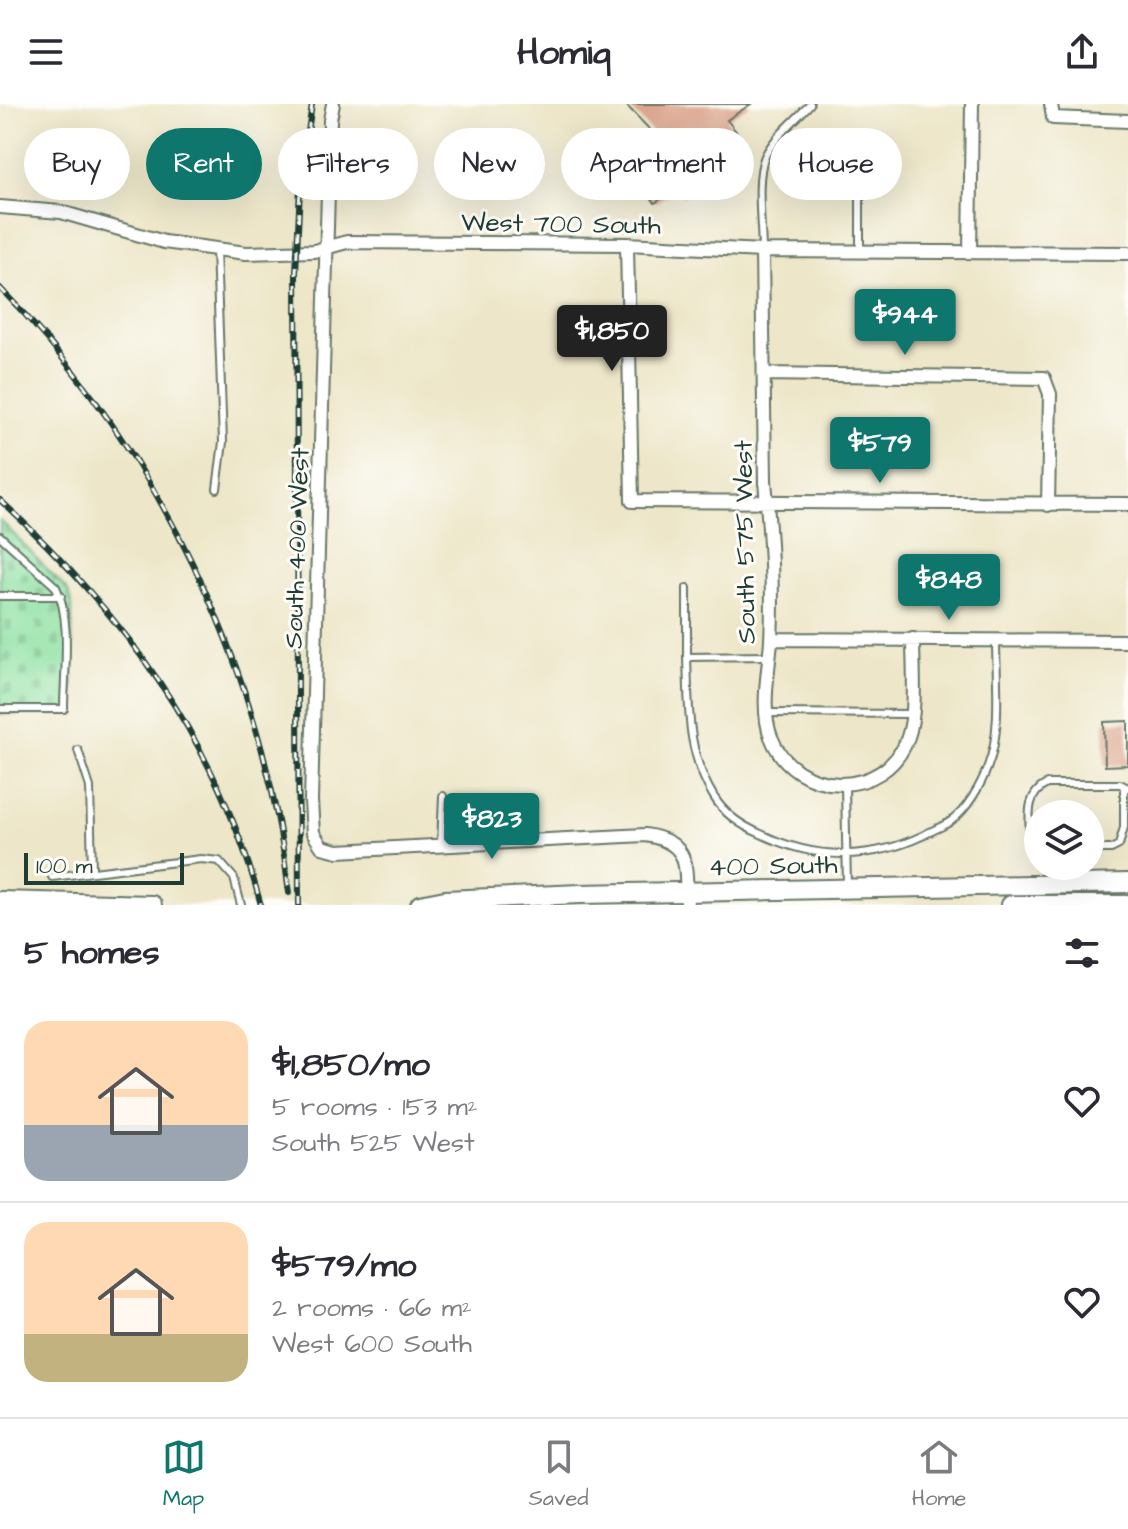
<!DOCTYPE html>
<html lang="en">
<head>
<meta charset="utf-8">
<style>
	:root { --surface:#fff; --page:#f7f7f7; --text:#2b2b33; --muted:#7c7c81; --line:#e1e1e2; --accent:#0f766e }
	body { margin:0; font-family:"Architects Daughter",sans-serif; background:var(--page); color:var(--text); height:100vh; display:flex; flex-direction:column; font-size:30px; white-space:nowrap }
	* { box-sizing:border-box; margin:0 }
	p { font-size:26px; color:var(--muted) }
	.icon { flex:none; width:44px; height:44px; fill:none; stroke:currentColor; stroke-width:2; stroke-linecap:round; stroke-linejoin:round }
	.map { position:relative; height:801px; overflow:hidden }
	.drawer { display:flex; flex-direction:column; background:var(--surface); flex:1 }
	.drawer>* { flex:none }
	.banner { position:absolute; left:24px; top:24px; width:1080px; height:72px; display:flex; gap:16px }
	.controls { position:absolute; left:1024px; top:696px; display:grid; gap:16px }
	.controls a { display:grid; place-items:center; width:80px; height:80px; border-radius:50%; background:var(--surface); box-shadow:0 8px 32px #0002; font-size:40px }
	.scale { position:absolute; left:24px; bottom:20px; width:160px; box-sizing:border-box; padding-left:8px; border:4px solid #1f3d34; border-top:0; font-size:22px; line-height:28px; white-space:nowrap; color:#1f3d34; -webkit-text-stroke:6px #fdfcf7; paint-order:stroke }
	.price { position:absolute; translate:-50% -68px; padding:0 18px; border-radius:8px; background:var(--accent); color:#fff; font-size:26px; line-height:52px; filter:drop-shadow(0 2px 4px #0008) }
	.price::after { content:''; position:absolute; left:50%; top:48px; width:24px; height:18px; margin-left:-12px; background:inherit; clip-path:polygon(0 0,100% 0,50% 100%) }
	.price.on { background:#222; color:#fff }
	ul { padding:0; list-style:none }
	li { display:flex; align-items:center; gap:24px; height:200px; padding:0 24px }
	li+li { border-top:2px solid var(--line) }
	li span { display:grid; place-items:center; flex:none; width:224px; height:160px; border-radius:24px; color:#555 }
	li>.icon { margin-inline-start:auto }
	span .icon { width:96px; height:96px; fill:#fffc; stroke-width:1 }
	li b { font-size:34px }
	h2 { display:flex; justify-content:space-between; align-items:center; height:96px; padding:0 24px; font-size:34px }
	.tag { padding:0 28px; border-radius:36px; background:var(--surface); box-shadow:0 8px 32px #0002; font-size:28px; line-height:72px }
	.tag.on { background:var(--accent); color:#fff }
	header { display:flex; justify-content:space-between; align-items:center; height:104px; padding:0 24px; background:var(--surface); font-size:36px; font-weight:800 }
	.menu { display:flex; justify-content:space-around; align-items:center; height:112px; border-top:2px solid var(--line); background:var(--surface); font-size:22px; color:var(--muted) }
	.menu a { display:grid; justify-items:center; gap:4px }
	.menu .on { color:var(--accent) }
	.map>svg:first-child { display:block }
	.cemetery { fill:url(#cemetery-stones); stroke:#568f6b; stroke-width:2 }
	.building { fill:#d7977b }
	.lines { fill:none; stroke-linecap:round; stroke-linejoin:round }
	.service-casing { stroke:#677868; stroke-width:10 }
	.minor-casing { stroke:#677868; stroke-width:16 }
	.primary-casing { stroke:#677868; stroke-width:22 }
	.service { stroke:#fff; stroke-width:6 }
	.minor { stroke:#fff; stroke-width:12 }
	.primary { stroke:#fff; stroke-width:18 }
	.rail-casing { stroke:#1f3d34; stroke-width:6 }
	.rail { stroke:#fdfcf7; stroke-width:3; stroke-dasharray:9; stroke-linecap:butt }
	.labels { text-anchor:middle; stroke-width:6; stroke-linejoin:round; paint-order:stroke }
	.street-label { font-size:26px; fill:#1f3d34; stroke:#fdfcf7 }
</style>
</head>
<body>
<header><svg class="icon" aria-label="menu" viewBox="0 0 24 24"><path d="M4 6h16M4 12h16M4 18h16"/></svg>Homiq<svg class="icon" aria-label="share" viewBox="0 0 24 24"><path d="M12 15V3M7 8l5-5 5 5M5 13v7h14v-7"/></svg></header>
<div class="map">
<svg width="1128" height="801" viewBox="0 0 1128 801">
	<defs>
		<pattern id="cemetery-stones" width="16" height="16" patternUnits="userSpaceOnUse" patternTransform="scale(2)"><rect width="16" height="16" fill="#8de1a2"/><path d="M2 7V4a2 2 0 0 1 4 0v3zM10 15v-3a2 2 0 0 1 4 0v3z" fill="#79c28c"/></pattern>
	</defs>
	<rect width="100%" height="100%" fill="#fdfcf7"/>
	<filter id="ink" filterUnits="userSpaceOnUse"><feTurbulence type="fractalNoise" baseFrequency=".0125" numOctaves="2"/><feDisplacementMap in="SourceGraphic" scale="16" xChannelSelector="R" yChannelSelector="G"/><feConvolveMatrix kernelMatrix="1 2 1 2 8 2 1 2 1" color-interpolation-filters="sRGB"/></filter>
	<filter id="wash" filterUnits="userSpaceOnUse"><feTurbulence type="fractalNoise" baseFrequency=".006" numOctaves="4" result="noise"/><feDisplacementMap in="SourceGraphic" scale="32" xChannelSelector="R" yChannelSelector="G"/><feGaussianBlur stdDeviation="1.8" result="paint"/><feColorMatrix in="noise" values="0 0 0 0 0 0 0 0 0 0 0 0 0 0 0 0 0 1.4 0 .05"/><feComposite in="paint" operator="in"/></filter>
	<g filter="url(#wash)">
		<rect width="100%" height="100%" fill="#ede6c8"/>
		<path class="cemetery" d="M 0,416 L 68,487 L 72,500 L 73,610 L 0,610 Z"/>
		<g id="blocks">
			<path class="building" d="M 625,0 L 751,0 L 727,16 L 747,41 L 683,93 L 676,85 L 655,99 L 624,56 L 659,35 Z
				M 1128,617 L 1128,661 L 1105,662 L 1104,618 Z"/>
		</g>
	</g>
	<g filter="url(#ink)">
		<use href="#blocks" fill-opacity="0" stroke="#677868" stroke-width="2"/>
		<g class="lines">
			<defs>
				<path id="service" d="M 860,88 L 860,148
					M 216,145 L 223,338 L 217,385
					M 762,147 C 762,122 755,74 765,52 C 774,33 796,16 810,0
					M 0,432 L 56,483 C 72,515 64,569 64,605 L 0,605
					M 0,492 L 61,492
					M 769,552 L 687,553 C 689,603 686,648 714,693 C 725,711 742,722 761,730 C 814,756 870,757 924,731 C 932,726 943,723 951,717 C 967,706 981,681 988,662 C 1002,627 996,574 996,536
					M 687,553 L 687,484
					M 766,609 L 912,610
					M 78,646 L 90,683 L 92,767
					M 845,681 L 847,782
					M 441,742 L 443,692
					M 1038,745 L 1030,738 C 1030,716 1024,691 1047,680 L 1120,680 L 1128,684
					M 1090,745 L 1111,745 L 1119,741 L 1124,723 L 1124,684
					M 52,773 L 201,755 L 219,757 L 234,774 L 241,801"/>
				<path id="minor" d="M 333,0 L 330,16 L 311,697 L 313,729 L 322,743 L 338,747 L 645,731 C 692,738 685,763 687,801
					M 1051,0 L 1053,14 L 1128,17
					M 0,103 L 61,108 L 164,138 L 246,149 L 314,147 L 347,138 L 627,140 L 762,147 L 1128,149
					M 627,140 L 632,397 L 1128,400
					M 762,147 L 765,377 C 770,429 774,484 771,536 C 769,566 760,604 771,633 C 794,694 886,697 908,633 C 917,607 913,563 913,535
					M 970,148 L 972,0
					M 764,270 L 1044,274 L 1050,290 L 1048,401
					M 771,535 L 1128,537"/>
				<path id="primary" d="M 0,797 L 152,801
					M 420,801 L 445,796 L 580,790 L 1128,779
					M 1011,801 L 1128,801"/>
			</defs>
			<use href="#service" class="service-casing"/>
			<use href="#minor" class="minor-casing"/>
			<use href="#primary" class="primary-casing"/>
			<use href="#service" class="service"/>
			<use href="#minor" class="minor"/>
			<use href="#primary" class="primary"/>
			<defs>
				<path id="rail" d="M 0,184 C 158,346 263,563 289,789
					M 0,396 C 125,512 216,635 261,801
					M 299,801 L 296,169 L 300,84 L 312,0"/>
			</defs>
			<use href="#rail" class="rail-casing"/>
			<use href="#rail" class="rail"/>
		</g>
	</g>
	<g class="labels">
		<g class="street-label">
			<text transform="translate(561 119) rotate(1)" y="9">West 700 South</text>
			<text transform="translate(744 438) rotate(-91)" y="9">South 575 West</text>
			<text transform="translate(296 444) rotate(-88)" y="9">South 400 West</text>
			<text transform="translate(773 761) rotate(-1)" y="9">400 South</text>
		</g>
	</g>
</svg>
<div class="controls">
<a><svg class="icon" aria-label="layers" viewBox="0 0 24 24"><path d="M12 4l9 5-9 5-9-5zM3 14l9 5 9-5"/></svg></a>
</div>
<div class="scale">100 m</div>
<b class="price" style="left:905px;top:253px">$944</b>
<b class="price on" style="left:612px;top:269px">$1,850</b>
<b class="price" style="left:880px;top:381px">$579</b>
<b class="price" style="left:949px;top:518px">$848</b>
<b class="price" style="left:492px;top:757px">$823</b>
<div class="banner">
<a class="tag">Buy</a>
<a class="tag on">Rent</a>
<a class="tag">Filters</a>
<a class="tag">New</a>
<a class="tag">Apartment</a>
<a class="tag">House</a>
</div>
</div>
<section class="drawer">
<h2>5 homes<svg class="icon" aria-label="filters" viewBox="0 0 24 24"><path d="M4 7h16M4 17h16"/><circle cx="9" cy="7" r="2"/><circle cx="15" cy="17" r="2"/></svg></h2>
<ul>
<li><span style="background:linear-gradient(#ffd9b3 65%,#9aa5b1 0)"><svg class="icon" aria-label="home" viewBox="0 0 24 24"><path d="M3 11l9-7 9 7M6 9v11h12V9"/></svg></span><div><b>$1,850/mo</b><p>5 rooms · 153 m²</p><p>South 525 West</p></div><svg class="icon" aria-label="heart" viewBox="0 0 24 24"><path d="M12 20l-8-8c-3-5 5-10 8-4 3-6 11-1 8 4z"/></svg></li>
<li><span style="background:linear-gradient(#ffd9b3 70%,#c2b280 0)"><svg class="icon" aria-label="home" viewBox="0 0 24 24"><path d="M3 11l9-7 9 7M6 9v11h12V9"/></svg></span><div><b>$579/mo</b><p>2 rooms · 66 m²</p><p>West 600 South</p></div><svg class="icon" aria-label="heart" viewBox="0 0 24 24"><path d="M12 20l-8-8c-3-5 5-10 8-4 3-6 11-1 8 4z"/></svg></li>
</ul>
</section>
<nav class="menu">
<a class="on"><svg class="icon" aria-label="map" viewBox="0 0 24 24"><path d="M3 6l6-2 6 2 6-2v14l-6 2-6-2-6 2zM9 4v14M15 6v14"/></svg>Map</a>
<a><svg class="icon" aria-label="saved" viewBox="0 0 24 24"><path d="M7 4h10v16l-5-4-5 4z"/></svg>Saved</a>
<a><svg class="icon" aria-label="home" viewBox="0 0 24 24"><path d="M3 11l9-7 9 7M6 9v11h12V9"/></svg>Home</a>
</nav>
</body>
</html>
